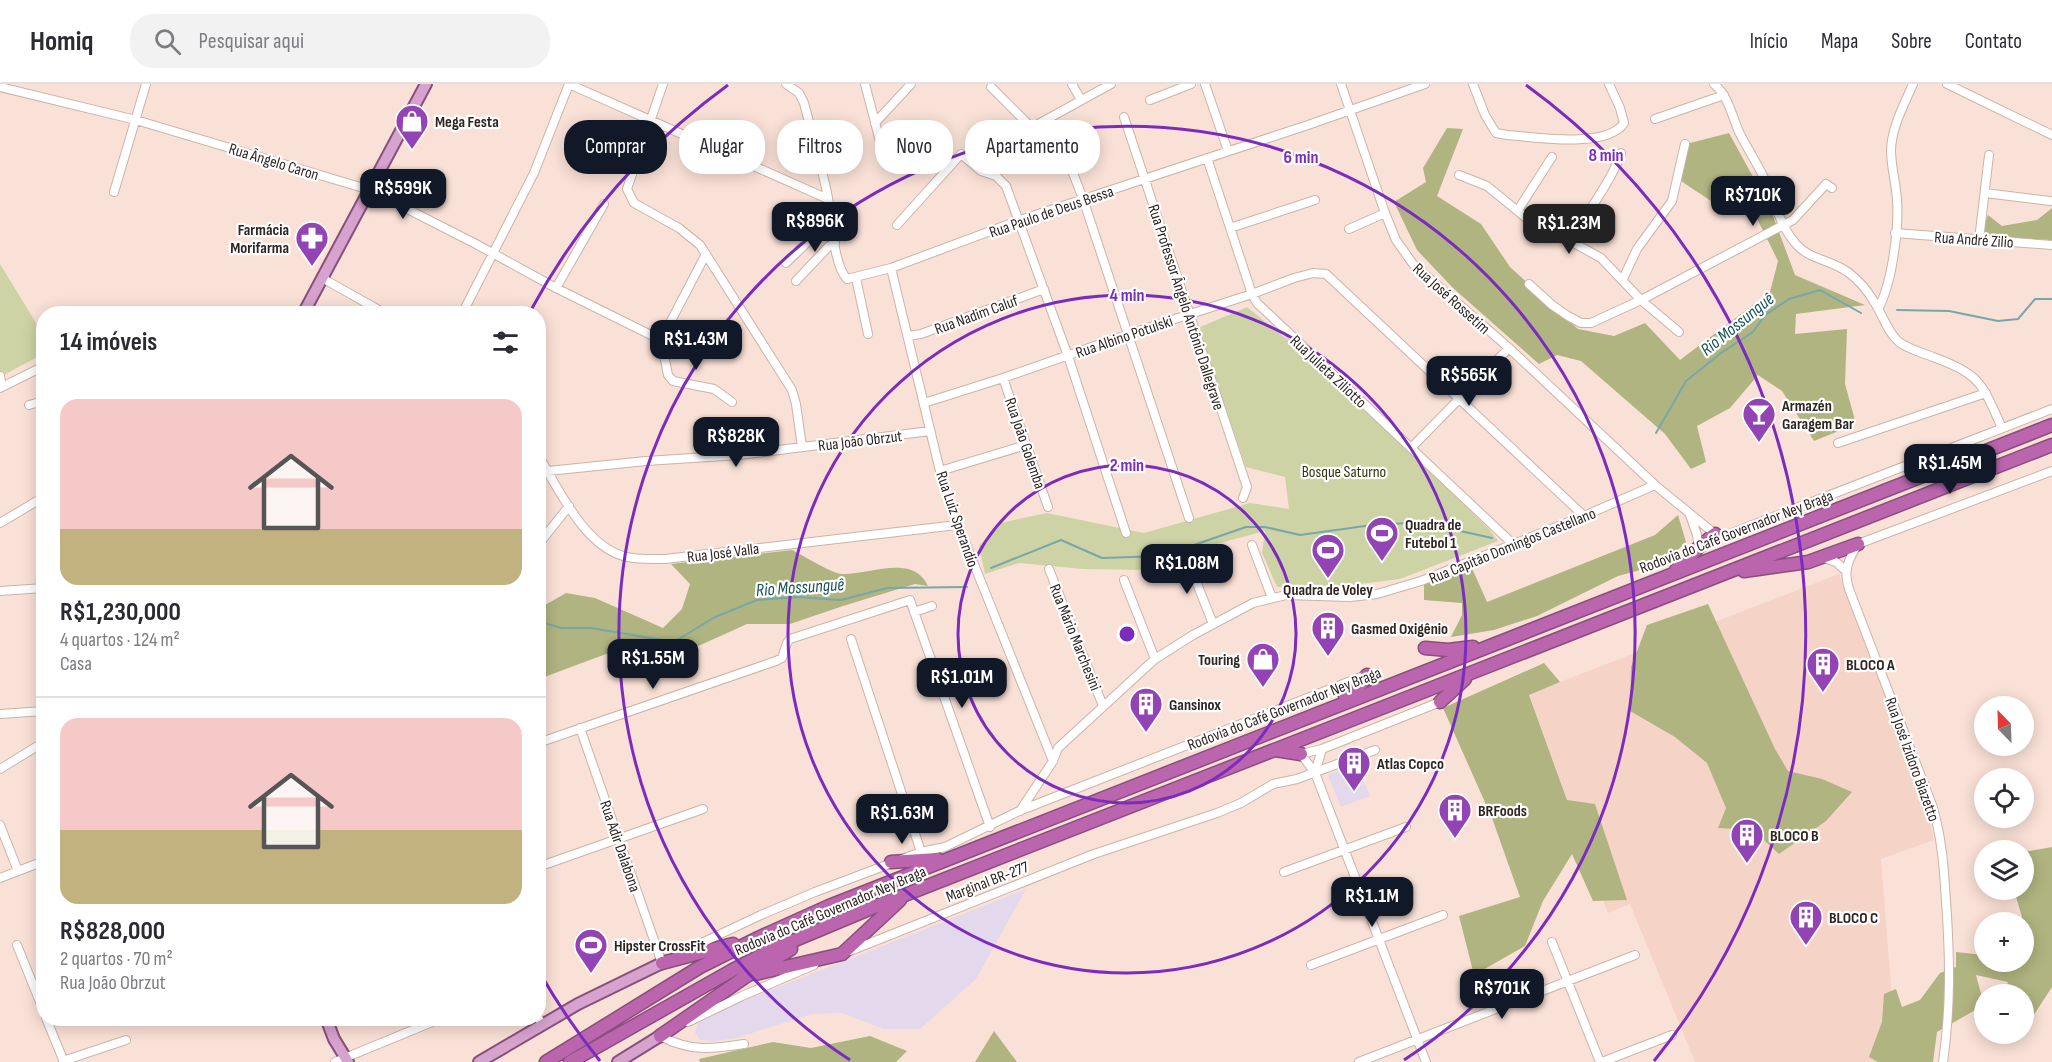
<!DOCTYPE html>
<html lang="pt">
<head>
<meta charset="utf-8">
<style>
	:root { --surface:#fff; --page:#f2f2f3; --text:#2b2b33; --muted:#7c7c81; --line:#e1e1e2; --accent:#111827 }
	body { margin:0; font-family:"Sofia Sans Condensed",sans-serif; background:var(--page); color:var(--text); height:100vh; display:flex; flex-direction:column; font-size:22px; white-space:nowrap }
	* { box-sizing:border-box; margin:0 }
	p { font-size:20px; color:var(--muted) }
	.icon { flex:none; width:33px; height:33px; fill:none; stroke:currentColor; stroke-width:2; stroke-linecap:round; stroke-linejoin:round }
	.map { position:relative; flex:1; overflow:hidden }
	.side { position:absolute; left:36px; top:222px; width:510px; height:720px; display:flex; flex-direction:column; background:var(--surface); border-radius:24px; box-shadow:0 3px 15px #0003 }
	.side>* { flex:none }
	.top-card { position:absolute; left:564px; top:36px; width:570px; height:54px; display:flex; gap:12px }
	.needle { width:39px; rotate:337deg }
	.fabs { position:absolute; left:1974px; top:612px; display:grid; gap:12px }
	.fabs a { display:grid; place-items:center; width:60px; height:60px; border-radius:50%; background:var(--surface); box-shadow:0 3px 15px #0003; font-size:30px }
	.price { position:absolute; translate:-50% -51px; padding:0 14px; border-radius:12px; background:var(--accent); color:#fff; font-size:20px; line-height:39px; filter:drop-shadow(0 2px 3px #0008) }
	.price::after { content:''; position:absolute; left:50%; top:36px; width:18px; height:14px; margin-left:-9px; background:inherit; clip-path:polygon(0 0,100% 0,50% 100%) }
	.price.active { background:#222; color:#fff }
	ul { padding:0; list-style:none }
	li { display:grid; align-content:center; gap:12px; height:318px; padding:0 24px }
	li+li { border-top:2px solid var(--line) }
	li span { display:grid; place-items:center; height:186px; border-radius:18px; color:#555 }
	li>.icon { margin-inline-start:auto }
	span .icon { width:108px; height:108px; fill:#fffc; stroke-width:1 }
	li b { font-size:26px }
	h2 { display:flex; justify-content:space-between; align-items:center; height:72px; padding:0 24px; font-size:26px }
	.pill { padding:0 21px; border-radius:24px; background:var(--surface); box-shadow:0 3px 15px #0003; font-size:21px; line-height:54px }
	.pill.active { background:var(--accent); color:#fff }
	header { display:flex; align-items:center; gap:36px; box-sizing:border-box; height:84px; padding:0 30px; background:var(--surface); border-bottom:2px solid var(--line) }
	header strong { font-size:28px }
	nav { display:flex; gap:33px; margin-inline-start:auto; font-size:21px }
	.search { width:420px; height:54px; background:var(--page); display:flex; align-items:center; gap:15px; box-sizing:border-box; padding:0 21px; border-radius:24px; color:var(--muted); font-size:22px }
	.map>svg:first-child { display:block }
	.built { fill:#f5d4c7 }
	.industrial { fill:#e3d8ec }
	.green { fill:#cdd3a4 }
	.forest { fill:#afb480 }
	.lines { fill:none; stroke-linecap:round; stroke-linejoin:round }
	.stream { stroke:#78a7aa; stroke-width:2 }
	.minor-casing { stroke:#cbb3a9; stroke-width:10 }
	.major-casing { stroke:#894f7c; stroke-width:14 }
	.highway-casing { stroke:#894f7c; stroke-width:15 }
	.minor { stroke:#fff; stroke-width:8 }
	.major { stroke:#d6a3ce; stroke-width:10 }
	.highway { stroke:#ba65ad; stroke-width:12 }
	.ring { fill:none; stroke:#7b2cbf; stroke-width:3 }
	.labels { text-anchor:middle; stroke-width:4.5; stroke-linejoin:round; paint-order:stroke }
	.poi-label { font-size:16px; font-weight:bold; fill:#2f2622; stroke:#fff; text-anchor:start }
	.street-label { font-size:16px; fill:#2f2622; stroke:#fff }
	.park-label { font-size:16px; fill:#31340a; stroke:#fff }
	.water-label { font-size:18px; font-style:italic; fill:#165358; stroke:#fff }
	.centre { fill:#7b2cbf; stroke:#fff; stroke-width:3 }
	.ring-label { font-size:18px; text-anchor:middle; font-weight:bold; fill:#7b2cbf; stroke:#fff; stroke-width:4.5; stroke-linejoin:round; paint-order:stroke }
</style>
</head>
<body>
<header>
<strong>Homiq</strong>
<div class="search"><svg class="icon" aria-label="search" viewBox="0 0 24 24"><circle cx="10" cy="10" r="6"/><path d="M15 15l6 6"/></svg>Pesquisar aqui</div>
<nav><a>Início</a><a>Mapa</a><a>Sobre</a><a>Contato</a></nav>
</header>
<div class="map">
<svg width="2052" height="978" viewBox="0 0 2052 978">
	<rect width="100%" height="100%" fill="#fae1d7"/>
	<path class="built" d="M 1839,490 L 1926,719 L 1934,756 L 1881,775 L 1897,978 L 1695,978 L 1630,820 L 1608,829 L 1529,610 Z"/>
	<path class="industrial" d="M 1357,680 L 1370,712 L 1341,723 L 1328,691 Z
		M 1026,805 L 976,895 L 920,945 L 884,945 L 842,929 L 812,930 L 736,954 L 715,957 L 700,956 L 695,949 L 698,939 L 728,923 Z"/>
	<path class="green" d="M 0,180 L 44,252 L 43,270 L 0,293 Z
		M 1247,223 L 1338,297 L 1489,445 L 1498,457 L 1400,495 L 1343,502 L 1277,503 L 1262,469 L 1265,447 L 1205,463 L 1146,486 L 1083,485 L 1019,479 L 985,490 L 979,462 L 1000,439 L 1047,429 L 1144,449 L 1250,419 L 1289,425 L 1285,393 L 1246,383 L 1198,244 Z"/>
	<path class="forest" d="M 1447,44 L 1463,45 L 1437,112 L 1481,140 L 1510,183 L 1578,245 L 1614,252 L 1645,239 L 1680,276 L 1770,208 L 1778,177 L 1738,96 L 1717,121 L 1681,97 L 1690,59 L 1729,49 L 1770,124 L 1795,191 L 1865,221 L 1796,230 L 1795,250 L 1847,245 L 1845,300 L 1856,340 L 1814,357 L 1782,307 L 1758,291 L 1730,324 L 1697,342 L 1706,378 L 1691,385 L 1665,350 L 1581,277 L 1557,271 L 1539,280 L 1453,204 L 1417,166 L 1394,118 L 1426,98 L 1423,84 Z
		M 2052,124 L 2052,156 L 1997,154 L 1982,146 L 1988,131 L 2002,142 L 2037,136 Z
		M 1678,431 L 1686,458 L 1663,480 L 1618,492 L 1537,532 L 1494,546 L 1451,553 L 1462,531 L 1462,519 L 1424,516 L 1424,499 L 1471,482 L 1487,518 L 1655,451 Z
		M 792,466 C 802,471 833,490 842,490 C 869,491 913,469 928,502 L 915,500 L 843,522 L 790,540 L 747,540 L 685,568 L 667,584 L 606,570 L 539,595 L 539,516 L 547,520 L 566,509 L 595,514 L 663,544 L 682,525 L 690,500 L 671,480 Z
		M 1708,520 L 1775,665 L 1788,687 L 1822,695 L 1852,708 L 1826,737 L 1779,770 L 1753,746 L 1718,744 L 1726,724 L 1707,679 L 1675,653 L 1630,627 L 1631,583 L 1647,541 Z
		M 1544,579 L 1560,598 L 1529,611 L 1567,716 L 1595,720 L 1627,816 L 1593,817 L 1572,770 L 1543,817 L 1525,862 L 1474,891 L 1459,832 L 1520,813 L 1492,734 L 1443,624 Z
		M 2052,763 L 2052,903 L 2024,946 L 2024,910 L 2003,910 L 2008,898 L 1976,891 L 1984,921 L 1937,948 L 1933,978 L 1878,978 L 1869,973 L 1882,938 L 1884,910 L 1896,905 L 1902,923 L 1920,916 L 1940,889 L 1956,883 L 1956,868 L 1984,871 L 1984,878 L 2024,878 L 2024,838 L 2021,838 L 2022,833 L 2014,806 L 2024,806 L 2024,768 Z
		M 994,947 L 1017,978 L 975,978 Z
		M 870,952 L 907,967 L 896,978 L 700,978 L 699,975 L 773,958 L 811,964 Z"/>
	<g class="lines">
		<path class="stream" d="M 1897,226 L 1949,227 L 1998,237 L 2018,235 L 2035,215 L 2052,215
			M 1656,349 L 1686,297 L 1721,269 L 1753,248 L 1765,231 L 1789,215 L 1820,206 L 1861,229
			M 991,484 L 1061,456 L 1102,474 L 1162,472 L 1246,443 L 1265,443 L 1300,451 L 1365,442 L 1419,438 L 1492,454
			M 538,537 L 561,544 L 591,544 L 674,558 L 715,533 L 757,516 L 797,513 L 841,516 L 887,504 L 967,503"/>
		<defs>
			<path id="minor" d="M 569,0 L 828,115
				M 663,0 L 627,105 L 634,119 L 679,144 L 700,161 L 792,306 L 796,320 L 802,363
				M 786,0 L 799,9 L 804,19 C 812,50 822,82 828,114 C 832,135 833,180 847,195 L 891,184 L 1020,136 L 1308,41 L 1425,0
				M 865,0 L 881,61
				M 1072,0 L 1081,16
				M 1205,0 L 1228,67
				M 1341,0 L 1385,129 L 1396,156 L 1413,180 L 1509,264 L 1655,401 L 1715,450 L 1727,451 L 2052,325
				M 1473,0 L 1485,31 L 1496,49 L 1507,51 C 1534,53 1607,65 1624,39 L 1620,24 L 1609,0
				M 1714,0 C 1728,11 1732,32 1739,48 C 1747,64 1757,79 1765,96 C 1775,118 1780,143 1797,161 C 1810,176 1833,176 1849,189 C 1858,196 1867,206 1873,216 C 1882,229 1887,248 1899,258 C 1908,265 1923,269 1933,273 C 1981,290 1982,300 2002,344
				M 1947,0 L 2052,51
				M 0,3 L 136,36 L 370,106 L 474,159 L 556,204 L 661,256
				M 991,3 L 1032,44
				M 1150,16 L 1191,0
				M 1124,33 L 1247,403 L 1243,414
				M 1655,35 L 1724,11
				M 1046,36 L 1053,53 L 1066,71 L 1083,115 L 1189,434
				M 875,39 L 911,0
				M 1018,58 L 1006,65 L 1002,60 L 1111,0
				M 1207,74 L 1252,210 L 1257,219 L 1513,460
				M 1459,91 L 1487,102 L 1536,142 L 1553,152 L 1572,158 L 1601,174 L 1641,216 L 1679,248
				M 114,108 L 146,0
				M 1985,109 L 2050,117
				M 1518,126 L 1552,73
				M 897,141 L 961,70 L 981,87 L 996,92 L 1006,102 L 1068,272 L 1126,449
				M 1230,144 L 1315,116
				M 1349,145 L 1385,129
				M 1895,149 L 2052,161
				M 1979,156 L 1989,71
				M 1572,158 C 1586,127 1610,101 1621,69
				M 786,179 L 822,144 L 830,139
				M 891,184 L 940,387 L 951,423 L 1053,677
				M 322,194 L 386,230
				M 856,194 L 868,250
				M 1623,195 L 1637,165 L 1672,117 L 1685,60
				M 796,197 L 829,162 L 835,159
				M 1529,200 L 1552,221 L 1568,232 L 1581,239 L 1591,239 L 1641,216 L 1793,136 L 1826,100 L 1832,104
				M 556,204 L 604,120
				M 1878,225 C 1892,200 1899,145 1897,116 C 1896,99 1891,83 1891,66 C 1892,42 1904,21 1913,0
				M 462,230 L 534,89 L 569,0
				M 908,252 L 921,250 L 1044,205
				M 661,256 L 668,291 L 673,297 L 714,305 L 732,318
				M 661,256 L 706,170
				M 0,292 L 2,303
				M 1003,294 L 1048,423
				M 0,304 L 44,282
				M 924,319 L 1003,294 L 1129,250 L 1252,210 L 1294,194 L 1313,189 L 1326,190 L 1584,432
				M 29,321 L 44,317
				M 1838,359 L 1986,309
				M 1411,364 L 1509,264
				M 538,371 C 559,405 583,460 623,472 C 637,476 651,475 665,475 L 957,441
				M 940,387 L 1026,361
				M 538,388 L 646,377 L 739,371 L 930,347
				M 1690,431 L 1697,451 L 1699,463
				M 0,439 L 42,414
				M 538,461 L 569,422
				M 1252,461 L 1272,514
				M 1186,472 L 1213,540
				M 1824,474 L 1836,478 L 1845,486
				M 1049,485 L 1103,622
				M 1124,496 L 1155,575
				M 0,507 L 44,504
				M 914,528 L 932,522
				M 851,555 L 921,768
				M 0,630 L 44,627
				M 580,644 L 662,879 L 664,878
				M 538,659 L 776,577 L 782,574 L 787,559 L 790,555 L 910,516 L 990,743
				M 1301,670 L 1315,689 L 1426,978
				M 1301,670 L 1322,665 L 1440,618
				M 0,685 L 44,658
				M 1315,689 L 1322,665
				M 1020,727 L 1053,677 L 1058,664 L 1155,575 L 1193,551 L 1253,519 L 1286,511 L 1350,513 L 1377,510 L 1421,497 L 1584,432 L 1655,401
				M 0,741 L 18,787
				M 538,783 L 703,725
				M 1284,788 L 1406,743
				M 0,794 L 44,777
				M 1552,858 L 1600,978
				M 17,861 L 44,928
				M 850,867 L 1094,770 L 1217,729 L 1241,719 L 1273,700 L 1297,695 L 1375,666
				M 680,869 L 761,831 L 815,808 L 921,768 L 945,763 L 1019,727 L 1366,591
				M 1311,881 L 1443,831
				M 538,933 L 542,941
				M 46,934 L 64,978
				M 688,938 L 742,912 L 814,881
				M 660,952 C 691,968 711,965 744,960
				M 63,977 L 126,956
				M 335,978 L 442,934
				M 1359,978 L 1635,871
				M 1602,978 L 1672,951
				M 1943,978 C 1951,922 1950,873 1946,817 C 1944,785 1942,753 1932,721 L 1849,505 C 1843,487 1848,476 1858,460 L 2052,387"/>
			<path id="major" d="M 303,230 L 426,0
				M 326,934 L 334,955 L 348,978
				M 479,978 L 578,920 L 662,879
				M 618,978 L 660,952"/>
			<path id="highway" d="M 1676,486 L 1699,463 L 1715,450
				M 1744,487 L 1808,478 L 1858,460
				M 1425,564 L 1448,566 L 1473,563
				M 1345,612 L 1362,599 L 1367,591
				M 1440,618 L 1465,595
				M 1275,666 L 1301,670
				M 891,778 L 937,775
				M 662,879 L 733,860
				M 755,890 L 842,870 L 900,816
				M 660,952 L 745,893 L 791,865
				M 546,978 L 700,883 L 758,854 L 829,822 L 2052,341
				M 570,978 L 731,887 L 771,866 L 874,823 L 2052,361"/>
		</defs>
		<use href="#minor" class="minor-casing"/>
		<use href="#major" class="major-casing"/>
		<use href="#highway" class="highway-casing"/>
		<use href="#minor" class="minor"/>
		<use href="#major" class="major"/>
		<use href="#highway" class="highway"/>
	</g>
	<g class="ring">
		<circle cx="1127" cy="550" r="169"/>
		<circle cx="1127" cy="550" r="339"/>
		<path d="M850 976A508 508 0 1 1 1404 976"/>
		<path d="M600 977A678 678 0 0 1 540 889M531 226A678 678 0 0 1 728 1M1526 1A678 678 0 0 1 1654 977"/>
	</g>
	<defs>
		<symbol id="shop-pin" viewBox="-11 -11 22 30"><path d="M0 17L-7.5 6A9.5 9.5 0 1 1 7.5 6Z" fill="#9244b4" stroke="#fff"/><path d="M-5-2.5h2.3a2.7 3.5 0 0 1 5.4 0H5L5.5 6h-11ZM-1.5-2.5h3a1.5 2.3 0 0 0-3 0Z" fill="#fff"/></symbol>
		<symbol id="pharmacy-pin" viewBox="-11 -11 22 30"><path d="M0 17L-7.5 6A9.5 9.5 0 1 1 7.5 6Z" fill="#9244b4" stroke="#fff"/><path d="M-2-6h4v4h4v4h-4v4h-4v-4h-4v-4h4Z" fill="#fff"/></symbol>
		<symbol id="bar-pin" viewBox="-11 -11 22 30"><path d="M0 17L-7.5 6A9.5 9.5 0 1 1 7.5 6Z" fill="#9244b4" stroke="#fff"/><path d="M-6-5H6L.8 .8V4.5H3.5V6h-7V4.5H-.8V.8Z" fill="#fff"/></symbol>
		<symbol id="stadium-pin" viewBox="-11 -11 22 30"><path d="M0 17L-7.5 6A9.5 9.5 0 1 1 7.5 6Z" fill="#9244b4" stroke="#fff"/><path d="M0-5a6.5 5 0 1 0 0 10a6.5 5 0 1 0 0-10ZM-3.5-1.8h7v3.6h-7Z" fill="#fff"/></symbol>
		<symbol id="building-pin" viewBox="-11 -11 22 30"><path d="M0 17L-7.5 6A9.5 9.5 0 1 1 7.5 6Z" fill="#9244b4" stroke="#fff"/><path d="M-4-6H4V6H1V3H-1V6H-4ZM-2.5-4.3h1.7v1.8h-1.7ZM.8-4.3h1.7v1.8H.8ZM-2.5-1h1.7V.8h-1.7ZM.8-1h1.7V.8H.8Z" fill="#fff"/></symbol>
	</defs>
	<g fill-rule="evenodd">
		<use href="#shop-pin" x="393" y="18" width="38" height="52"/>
		<use href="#pharmacy-pin" x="293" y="135" width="38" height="52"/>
		<use href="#bar-pin" x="1740" y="311" width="38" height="52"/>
		<use href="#stadium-pin" x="1363" y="430" width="38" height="52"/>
		<use href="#stadium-pin" x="1309" y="447" width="38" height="52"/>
		<use href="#building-pin" x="1309" y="525" width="38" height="52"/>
		<use href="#shop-pin" x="1244" y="556" width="38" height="52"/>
		<use href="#building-pin" x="1804" y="561" width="38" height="52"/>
		<use href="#building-pin" x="1127" y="601" width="38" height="52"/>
		<use href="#building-pin" x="1335" y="660" width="38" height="52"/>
		<use href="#building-pin" x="1436" y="707" width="38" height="52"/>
		<use href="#building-pin" x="1728" y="732" width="38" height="52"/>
		<use href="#building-pin" x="1787" y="814" width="38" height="52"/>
		<use href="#stadium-pin" x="572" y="842" width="38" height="52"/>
	</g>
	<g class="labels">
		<g class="poi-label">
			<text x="435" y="43">Mega Festa</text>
			<text x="289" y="151" text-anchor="end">Farmácia<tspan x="289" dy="18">Morifarma</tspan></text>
			<text x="1782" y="327">Armazén<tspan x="1782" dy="18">Garagem Bar</tspan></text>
			<text x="1405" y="446">Quadra de<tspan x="1405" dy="18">Futebol 1</tspan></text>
			<text x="1328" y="511" text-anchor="middle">Quadra de Voley</text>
			<text x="1351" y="550">Gasmed Oxigênio</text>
			<text x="1240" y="581" text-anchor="end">Touring</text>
			<text x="1846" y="586">BLOCO A</text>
			<text x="1169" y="626">Gansinox</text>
			<text x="1377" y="685">Atlas Copco</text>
			<text x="1478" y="732">BRFoods</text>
			<text x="1770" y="757">BLOCO B</text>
			<text x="1829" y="839">BLOCO C</text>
			<text x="614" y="867">Hipster CrossFit</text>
		</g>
		<g class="street-label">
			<text transform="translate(274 77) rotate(17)" y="6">Rua Ângelo Caron</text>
			<text transform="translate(1051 127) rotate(-19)" y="6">Rua Paulo de Deus Bessa</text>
			<text transform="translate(1974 155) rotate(4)" y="6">Rua André Zilio</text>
			<text transform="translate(1452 214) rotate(42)" y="6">Rua José Rossetim</text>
			<text transform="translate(1187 223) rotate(72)" y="6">Rua Professor Ângelo Antônio Dallegrave</text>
			<text transform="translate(976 230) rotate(-20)" y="6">Rua Nadim Caluf</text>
			<text transform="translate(1124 252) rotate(-19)" y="6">Rua Albino Potulski</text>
			<text transform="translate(1329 287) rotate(43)" y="6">Rua Julieta Ziliotto</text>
			<text transform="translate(860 356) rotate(-7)" y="6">Rua João Obrzut</text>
			<text transform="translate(1026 359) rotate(71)" y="6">Rua João Golemba</text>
			<text transform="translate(958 435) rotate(71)" y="6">Rua Luiz Sperandio</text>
			<text transform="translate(1736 447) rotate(-21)" y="6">Rodovia do Café Governador Ney Braga</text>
			<text transform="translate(1512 461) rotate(-22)" y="6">Rua Capitão Domingos Castellano</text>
			<text transform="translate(723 468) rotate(-7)" y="6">Rua José Valla</text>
			<text transform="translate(1076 553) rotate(68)" y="6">Rua Mário Marchesini</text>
			<text transform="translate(1284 624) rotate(-21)" y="6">Rodovia do Café Governador Ney Braga</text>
			<text transform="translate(1913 675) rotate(70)" y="6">Rua José Izidoro Biazetto</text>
			<text transform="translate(621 762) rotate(71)" y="6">Rua Adir Dalabona</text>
			<text transform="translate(987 797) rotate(-21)" y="6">Marginal BR-277</text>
			<text transform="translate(830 826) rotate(-23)" y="6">Rodovia do Café Governador Ney Braga</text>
		</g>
		<g class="park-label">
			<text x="1344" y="393">Bosque Saturno</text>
		</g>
		<g class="water-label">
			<text transform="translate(1737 240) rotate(-39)" y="6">Rio Mossunguê</text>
			<text transform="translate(800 503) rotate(-4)" y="6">Rio Mossunguê</text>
		</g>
	</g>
	<circle cx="1127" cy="550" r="9" class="centre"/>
	<g class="ring-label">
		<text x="1606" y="77">8 min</text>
		<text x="1301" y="79">6 min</text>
		<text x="1127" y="217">4 min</text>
		<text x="1127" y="387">2 min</text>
	</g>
</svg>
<div class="fabs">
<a><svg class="needle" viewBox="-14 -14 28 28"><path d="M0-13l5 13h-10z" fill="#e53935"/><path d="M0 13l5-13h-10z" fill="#7c7c81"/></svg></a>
<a><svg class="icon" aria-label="locate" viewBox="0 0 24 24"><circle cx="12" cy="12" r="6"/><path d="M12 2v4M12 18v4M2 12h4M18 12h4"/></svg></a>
<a><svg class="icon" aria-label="layers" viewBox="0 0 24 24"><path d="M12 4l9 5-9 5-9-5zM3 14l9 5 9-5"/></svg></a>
<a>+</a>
<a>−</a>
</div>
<b class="price" style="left:403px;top:136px">R$599K</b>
<b class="price" style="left:1753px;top:143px">R$710K</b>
<b class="price" style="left:815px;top:169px">R$896K</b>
<b class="price active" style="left:1569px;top:171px">R$1.23M</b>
<b class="price" style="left:696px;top:287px">R$1.43M</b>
<b class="price" style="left:1469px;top:323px">R$565K</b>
<b class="price" style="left:736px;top:384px">R$828K</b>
<b class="price" style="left:1950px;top:411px">R$1.45M</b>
<b class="price" style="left:1187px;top:511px">R$1.08M</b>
<b class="price" style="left:653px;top:606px">R$1.55M</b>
<b class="price" style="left:962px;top:625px">R$1.01M</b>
<b class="price" style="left:902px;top:761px">R$1.63M</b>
<b class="price" style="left:1372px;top:844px">R$1.1M</b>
<b class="price" style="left:1502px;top:936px">R$701K</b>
<div class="top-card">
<a class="pill active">Comprar</a>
<a class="pill">Alugar</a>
<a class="pill">Filtros</a>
<a class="pill">Novo</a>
<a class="pill">Apartamento</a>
</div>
<section class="side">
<h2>14 imóveis<svg class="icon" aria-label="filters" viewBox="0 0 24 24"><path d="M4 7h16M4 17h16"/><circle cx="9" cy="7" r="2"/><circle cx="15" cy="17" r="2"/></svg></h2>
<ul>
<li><span style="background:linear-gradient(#f6c9c9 70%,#c2b280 0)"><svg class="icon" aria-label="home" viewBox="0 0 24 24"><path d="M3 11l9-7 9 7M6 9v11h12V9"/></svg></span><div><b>R$1,230,000</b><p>4 quartos · 124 m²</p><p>Casa</p></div></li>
<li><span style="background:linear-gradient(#f6c9c9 60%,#c2b280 0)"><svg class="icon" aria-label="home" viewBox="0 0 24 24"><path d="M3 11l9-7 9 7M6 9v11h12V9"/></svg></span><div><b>R$828,000</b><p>2 quartos · 70 m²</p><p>Rua João Obrzut</p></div></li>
</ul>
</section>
</div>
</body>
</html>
